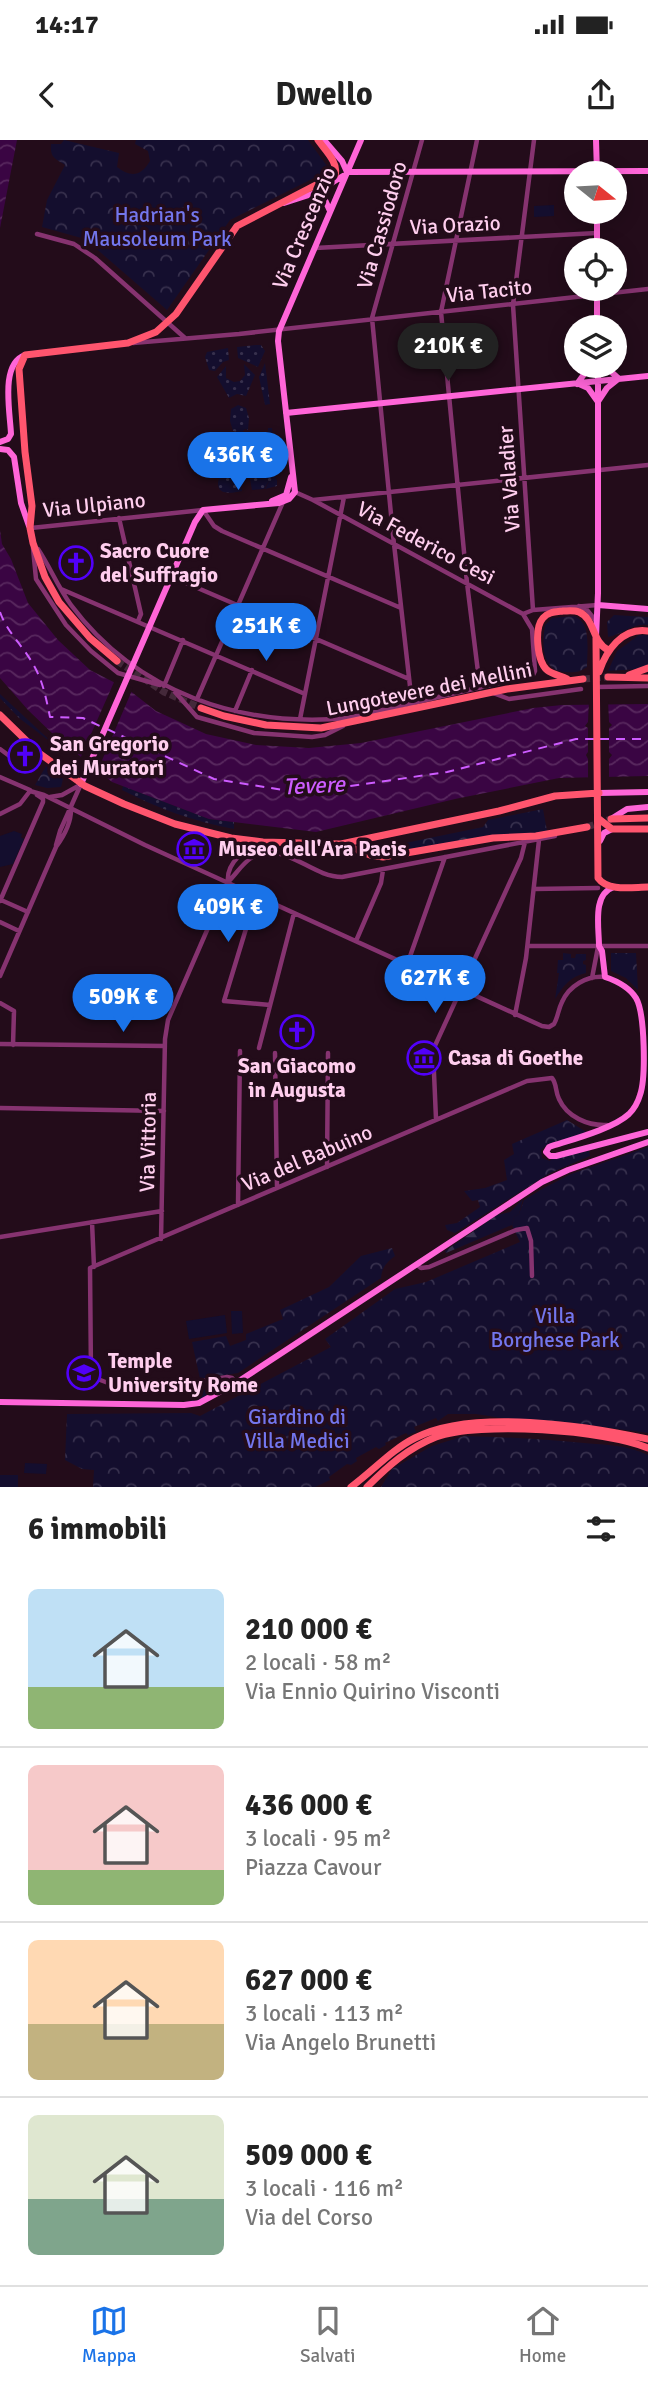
<!DOCTYPE html>
<html lang="it">
<head>
<meta charset="utf-8">
<style>
	:root { --surface:#fff; --page:#f2f2f2; --text:#222; --muted:#767676; --line:#e0e0e0; --accent:#1a73e8 }
	body { margin:0; font-family:Signika,sans-serif; background:var(--page); color:var(--text); height:100vh; display:flex; flex-direction:column; font-size:26px; white-space:nowrap }
	* { box-sizing:border-box; margin:0 }
	p { font-size:23px; color:var(--muted) }
	.icon { flex:none; width:38px; height:38px; fill:none; stroke:currentColor; stroke-width:2; stroke-linecap:round; stroke-linejoin:round }
	.map { position:relative; height:1347px; overflow:hidden }
	.side { display:flex; flex-direction:column; background:var(--surface); flex:1 }
	.side>* { flex:none }
	.needle { width:46px; rotate:108deg }
	.controls { position:absolute; left:564px; top:21px; display:grid; gap:14px }
	.controls a { display:grid; place-items:center; width:63px; height:63px; border-radius:50%; background:var(--surface); box-shadow:0 4px 18px #0003; font-size:35px }
	.price { position:absolute; translate:-50% -60px; padding:0 16px; border-radius:24px; background:var(--accent); color:#fff; font-size:23px; line-height:46px; filter:drop-shadow(0 2px 4px #0008) }
	.price::after { content:''; position:absolute; left:50%; top:42px; width:21px; height:16px; margin-left:-10px; background:inherit; clip-path:polygon(0 0,100% 0,50% 100%) }
	.price.current { background:#222; color:#fff }
	ul { padding:0; list-style:none }
	li { display:flex; align-items:center; gap:21px; height:175px; padding:0 28px }
	li+li { border-top:2px solid var(--line) }
	li span { display:grid; place-items:center; flex:none; width:196px; height:140px; border-radius:10px; color:#555 }
	li>.icon { margin-inline-start:auto }
	span .icon { width:84px; height:84px; fill:#fffc; stroke-width:1 }
	li b { font-size:30px }
	h2 { display:flex; justify-content:space-between; align-items:center; height:84px; padding:0 28px; font-size:30px }
	.status { display:flex; justify-content:space-between; align-items:center; height:49px; padding:0 35px; background:var(--surface); direction:ltr }
	.status svg { height:19px; fill:currentColor }
	header { display:flex; justify-content:space-between; align-items:center; height:91px; padding:0 28px; background:var(--surface); font-size:32px; font-weight:700 }
	.tab-bar { display:flex; justify-content:space-around; align-items:center; height:98px; border-top:2px solid var(--line); background:var(--surface); font-size:19px; color:var(--muted) }
	.tab-bar a { display:grid; justify-items:center; gap:4px }
	.tab-bar .current { color:var(--accent) }
	.map>svg:first-child { display:block }
	.grass { fill:url(#grass-dots) }
	.forest { fill:url(#forest-firs) }
	.park { fill:url(#park-crowns) }
	.garden { fill:#140e2e }
	.water { fill:url(#water-waves) }
	.pier { fill:#230c1a }
	.lines { fill:none; stroke-linecap:round; stroke-linejoin:round }
	.ferry { stroke:#cd5cff; stroke-width:2; stroke-dasharray:9 7; stroke-linecap:butt }
	.primary-tunnel { stroke:#44293a; stroke-width:7; stroke-dasharray:7 3.5; stroke-linecap:butt }
	.street { stroke:#863370; stroke-width:4.5 }
	.secondary { stroke:#ff65d8; stroke-width:6 }
	.primary { stroke:#ff556e; stroke-width:7 }
	.labels { text-anchor:middle; stroke-width:7; stroke-linejoin:round; paint-order:stroke }
	.park-label { font-size:21px; fill:#7376ed; stroke:#230c1a }
	.street-label { font-size:21px; fill:#ffceee; stroke:#230c1a }
	.poi-label { font-size:21px; font-weight:bold; fill:#ffceee; stroke:#230c1a; text-anchor:start }
	.water-label { font-size:23px; font-style:italic; fill:#cd5cff; stroke:#230c1a }
</style>
</head>
<body>
<div class="status"><b>14:17</b><svg viewBox="0 0 49 12"><path d="M0 12V9h3v3zM5 12V6h3v6zM10 12V3h3v9zM15 12V0h3v12zM26 1h20v11H26zM47 4h2v5h-2z"/></svg></div>
<header><svg class="icon" aria-label="back" viewBox="0 0 24 24"><path d="M15 5l-7 7 7 7"/></svg>Dwello<svg class="icon" aria-label="share" viewBox="0 0 24 24"><path d="M12 15V3M7 8l5-5 5 5M5 13v7h14v-7"/></svg></header>
<div class="map">
<svg width="648" height="1347" viewBox="0 0 648 1347">
	<defs>
		<pattern id="grass-dots" width="8" height="8" patternUnits="userSpaceOnUse" patternTransform="scale(1.75)"><rect width="8" height="8" fill="#140e2e"/><path d="M2 2h.1M6 6h.1" fill="none" stroke="#37304d" stroke-width="1.8" stroke-linecap="round"/></pattern>
		<pattern id="forest-firs" width="22" height="20" patternUnits="userSpaceOnUse" patternTransform="scale(1.75)"><rect width="22" height="20" fill="#140e2e"/><path d="M5 1l3.5 6h-7zM16 11l3.5 6h-7z" fill="#37304d"/></pattern>
		<pattern id="park-crowns" width="20" height="18" patternUnits="userSpaceOnUse" patternTransform="scale(1.75)"><rect width="20" height="18" fill="#140e2e"/><path d="M2 6a3 3 0 1 1 6 0M12 15a3 3 0 1 1 6 0" fill="none" stroke="#37304d"/></pattern>
		<pattern id="water-waves" width="16" height="10" patternUnits="userSpaceOnUse" patternTransform="scale(1.75)"><rect width="16" height="10" fill="#3a0543"/><path d="M0 5q4-4 8 0t8 0" fill="none" stroke="#58285e"/></pattern>
	</defs>
	<rect width="100%" height="100%" fill="#230c1a"/>
	<path class="grass" d="M 256,205 L 261,205 L 265,211 L 258,227 L 238,218 L 237,207 Z
		M 228,208 L 229,220 L 223,222 L 215,231 L 209,230 L 205,217 L 207,212 Z
		M 265,223 L 270,264 L 265,265 L 259,237 Z
		M 244,224 L 255,235 L 246,256 L 237,254 L 229,258 L 217,237 L 226,226 L 226,238 L 234,242 L 240,241 L 245,235 Z
		M 238,265 L 246,268 L 249,278 L 248,290 L 245,289 L 242,293 L 233,291 L 230,281 L 231,269 Z
		M 268,288 L 272,288 L 276,328 L 267,316 Z
		M 250,301 L 263,318 L 261,324 L 254,333 L 252,320 L 241,317 L 234,325 L 235,334 L 224,323 L 233,302 L 240,303 Z
		M 267,325 L 277,340 L 277,346 L 265,349 L 270,339 L 264,349 L 252,350 L 250,339 L 255,338 Z
		M 221,332 L 225,332 L 232,338 L 241,341 L 242,351 C 225,355 212,354 221,332 Z
		M 0,554 L 56,606 L 19,578 L 0,558 Z
		M 123,646 L 209,679 L 234,682 L 234,689 C 195,682 157,668 122,650 Z"/>
	<path class="forest" d="M 523,1059 L 519,1074 L 514,1077 L 512,1085 L 446,1113 L 445,1111 L 497,1075 L 510,1072 Z
		M 228,1239 L 232,1244 L 200,1261 L 191,1262 L 190,1256 Z"/>
	<path class="park" d="M 64,0 L 119,13 L 117,27 C 131,38 141,36 150,21 L 148,11 L 135,4 L 136,0 L 308,0 L 330,30 L 230,80 L 167,170 L 85,99 L 42,87 L 47,60 L 65,25 C 54,18 50,17 51,4 L 61,4 Z
		M 614,475 L 648,477 L 648,485 C 632,483 623,494 608,497 L 607,482 Z
		M 573,476 C 592,480 587,511 587,527 C 580,532 574,533 565,532 C 541,530 542,505 545,485 L 552,478 Z
		M 639,495 L 648,495 L 648,525 L 639,529 L 608,531 L 617,511 Z
		M 46,626 L 63,639 L 61,647 L 47,648 L 35,645 Z
		M 543,669 L 547,691 L 393,714 L 374,715 L 371,710 L 483,687 L 488,680 Z
		M 563,813 L 571,814 L 571,818 L 575,818 L 576,814 L 586,814 L 586,820 L 583,821 L 583,824 L 586,825 L 586,833 C 571,836 563,846 555,859 L 559,833 L 557,833 L 558,820 L 563,820 Z
		M 611,813 L 636,813 L 638,850 L 626,838 L 611,831 Z
		M 567,980 L 588,993 L 548,1004 L 541,1010 L 542,1018 L 550,1021 L 552,1018 L 589,1011 L 590,1016 L 550,1033 L 455,1093 L 447,1090 L 445,1085 L 457,1083 L 480,1067 L 478,1060 L 472,1061 L 464,1051 L 485,1048 L 507,1040 L 504,1020 L 514,1014 L 512,1004 Z
		M 648,1007 L 648,1293 L 565,1282 L 501,1278 L 476,1274 L 448,1274 L 438,1281 L 436,1278 L 414,1287 L 416,1292 L 408,1295 L 406,1293 L 385,1303 L 386,1305 L 379,1309 L 376,1307 L 356,1318 L 357,1321 L 351,1325 L 347,1324 L 329,1337 L 330,1340 L 315,1347 L 93,1347 L 94,1330 L 82,1329 L 65,1320 L 67,1274 L 191,1273 L 200,1276 L 331,1207 L 325,1199 L 395,1149 L 426,1142 L 520,1102 L 512,1085 L 514,1077 L 519,1074 L 524,1060 L 542,1049 L 571,1034 Z
		M 392,1108 L 395,1116 C 387,1122 382,1127 381,1138 L 238,1233 L 200,1239 L 192,1202 L 226,1196 L 230,1206 L 246,1200 L 246,1194 L 283,1179 L 280,1170 L 329,1147 L 361,1116 Z
		M 464,1296 C 504,1297 544,1299 584,1303 C 607,1305 627,1305 648,1315 L 648,1347 L 381,1347 L 392,1329 L 432,1306 Z
		M 0,1335 L 18,1335 L 18,1347 L 0,1347 Z"/>
	<path class="garden" d="M 554,65 L 554,76 L 534,77 L 534,66 Z
		M 14,691 L 22,694 L 21,697 L 24,699 L 13,724 L 0,727 L 0,696 Z
		M 231,1171 L 242,1171 L 243,1193 L 232,1194 Z
		M 225,1175 L 227,1193 L 189,1199 L 186,1181 Z
		M 25,1323 L 47,1324 L 46,1334 L 24,1333 Z"/>
	<path class="water" d="M 0,0 L 17,0 L 0,88 Z
		M 0,390 L 2,404 L 11,419 L 28,463 L 58,500 L 90,530 L 129,550 L 156,571 L 206,594 L 256,605 L 309,608 L 361,603 L 533,568 L 562,565 L 648,564 L 648,636 L 559,638 L 455,659 L 316,692 L 209,679 L 112,642 L 55,596 L 28,570 L 0,538 Z"/>
	<path class="pier" d="M 115,540 L 133,548 L 97,632 L 80,619 Z
		M 589,561 L 608,561 L 609,582 L 612,585 L 609,588 L 609,612 L 612,615 L 609,619 L 609,640 L 588,640 L 588,619 L 586,615 L 588,612 L 588,588 L 585,586 L 588,582 Z"/>
	<g class="lines">
		<path class="ferry" d="M 0,472 C 7,492 23,506 33,524 C 43,541 46,558 50,577 L 83,578 L 102,587
			M 107,589 L 214,639 L 303,653 L 447,632 L 576,599 L 594,599
			M 600,599 L 648,599"/>
		<path class="primary-tunnel" d="M 117,521 L 164,552 L 201,568
			M 583,539 L 608,537
			M 587,687 L 611,679"/>
		<path class="street" d="M 477,0 L 441,172 L 467,443 L 480,548
			M 37,94 L 74,104 L 95,118 L 185,198
			M 315,108 L 597,93
			M 133,203 L 239,194 L 648,149
			M 295,352 L 313,360 L 523,474 L 533,470 L 598,465
			M 313,360 L 648,325
			M 119,378 L 141,474 L 138,481
			M 31,388 L 203,370 L 214,386 L 222,391 L 401,468
			M 33,408 L 36,439 L 66,485 L 91,511 L 118,533 L 160,545
			M 38,409 C 50,427 58,447 71,465 C 137,553 241,588 348,578 L 533,535 L 535,531 L 532,489 L 523,474
			M 172,437 L 409,539
			M 61,449 L 305,554
			M 579,466 L 587,470 L 596,481
			M 533,470 L 513,165 L 534,0
			M 164,546 L 183,500
			M 597,547 L 648,546
			M 175,552 L 197,577 L 254,593 L 312,597 L 325,595 L 343,586
			M 493,553 L 509,559 L 581,549
			M 197,559 L 283,362
			M 412,564 L 393,395 L 372,178 L 422,0
			M 235,571 L 252,530
			M 300,579 L 344,357
			M 0,609 L 23,626
			M 0,637 L 30,650
			M 30,651 L 44,655 L 145,705 L 542,886 L 549,887 L 554,884 C 558,877 558,870 562,862 C 569,846 587,835 605,837
			M 50,657 L 62,655 L 80,645
			M 0,674 L 20,664 L 30,651
			M 56,705 L 60,691 L 81,644
			M 228,742 C 236,734 242,724 251,718 C 282,698 310,737 342,737 L 555,696
			M 534,749 L 598,748
			M 256,756 L 224,861 L 270,865
			M 1,760 L 28,772
			M 0,761 L 43,662 L 43,659 L 37,655
			M 0,782 L 19,791
			M 356,801 L 381,743 L 383,730
			M 528,806 L 648,806
			M 407,825 L 445,717
			M 0,836 L 56,707 C 64,696 71,684 71,670
			M 592,838 L 598,807
			M 0,863 L 14,871 L 13,905
			M 515,875 L 526,818 L 539,700
			M 0,904 L 165,906
			M 259,908 L 294,773
			M 275,913 L 277,1048
			M 0,968 L 164,971
			M 436,979 L 433,910 L 521,718 L 525,702
			M 327,1027 L 328,913
			M 238,1065 L 240,911
			M 92,1082 L 94,1127
			M 0,1097 L 162,1071
			M 161,1099 L 165,899 L 168,880 L 228,742 C 226,722 245,709 262,703
			M 417,1125 L 421,1128 L 429,1127 L 516,1090 L 527,1088 L 531,1101 L 532,1136
			M 236,1243 L 232,1238 L 227,1237 C 189,1243 125,1258 91,1235 L 90,1128 L 527,941 L 552,938 C 557,944 555,951 559,959 C 567,977 588,986 607,985"/>
		<path class="secondary" d="M 324,0 L 342,21 L 347,32
			M 596,0 L 597,33
			M 347,32 L 648,31
			M 315,53 L 325,60 L 330,71
			M 284,63 L 315,53 L 343,36
			M 597,72 L 597,110
			M 597,149 L 597,187
			M 605,226 L 619,239
			M 577,244 L 590,226
			M 579,244 L 588,248 L 598,262
			M 599,260 L 607,248 L 617,240
			M 286,273 L 648,236
			M 0,302 L 8,299 L 11,294 C 10,271 0,224 25,215
			M 0,309 L 8,310 L 14,317 L 21,363 L 29,386
			M 272,361 L 286,355 L 291,337
			M 598,465 L 648,469
			M 596,497 L 598,453 L 598,226
			M 81,644 L 195,382 L 203,370 L 279,363 L 289,359 L 295,352 L 278,201 L 279,191 L 361,0
			M 599,653 L 648,652
			M 611,679 L 627,669 L 648,667
			M 600,701 L 604,693 L 612,689
			M 614,747 C 592,754 599,787 599,806 L 602,811 L 605,837 C 617,841 629,847 636,858 C 645,873 646,938 640,955 C 638,962 634,969 629,974 C 613,989 570,1000 549,1007 L 546,1012 L 550,1016 L 556,1016 L 648,992
			M 0,1262 L 184,1265 L 199,1263 L 236,1243 L 542,1042 L 568,1030 L 648,1002"/>
		<path class="primary" d="M 596,498 L 598,738 C 608,752 633,747 648,747
			M 117,521 L 90,498 L 59,462 L 45,437 L 33,403 L 30,388 L 32,366 L 25,312 L 19,229 L 25,215 L 128,203 L 156,192 L 176,174 L 237,86 L 335,35 C 339,23 325,10 318,0
			M 599,532 C 606,511 622,487 648,491
			M 629,535 L 648,528
			M 608,537 L 648,538
			M 567,539 C 561,536 552,534 547,530 C 537,521 534,488 543,478 C 548,472 555,472 563,471 C 568,471 574,470 579,472 C 595,479 592,502 608,510
			M 201,568 L 224,576 L 266,585 L 321,588 L 507,549 L 583,539
			M 0,575 L 39,613 L 85,646 L 124,664 L 175,684 L 231,698 L 263,702 L 341,704 L 499,671 L 555,656 L 599,653
			M 599,679 L 612,689 L 648,689
			M 611,679 L 648,678
			M 342,704 L 370,715 L 383,717 L 493,698 L 536,696 L 587,687
			M 351,1347 C 373,1331 391,1310 415,1298 C 472,1268 587,1286 648,1299
			M 367,1347 C 388,1326 408,1308 436,1297 C 479,1281 606,1290 648,1308"/>
	</g>
	<defs>
		<symbol id="church-ring" viewBox="-11 -11 22 22"><circle r="9.5" fill="#230c1a" stroke="#5200f9" stroke-width="1.5"/><path d="M-1.2-6h2.4v3.5h3.3v2.4h-3.3V6h-2.4V-.1h-3.3v-2.4h3.3Z" fill="#5200f9"/></symbol>
		<symbol id="museum-ring" viewBox="-11 -11 22 22"><circle r="9.5" fill="#230c1a" stroke="#5200f9" stroke-width="1.5"/><path d="M0-6L6-3V-2H-6V-3ZM-5-1h2V3h-2ZM-1-1h2V3h-2ZM3-1h2V3H3ZM-6 4H6V6H-6Z" fill="#5200f9"/></symbol>
		<symbol id="university-ring" viewBox="-11 -11 22 22"><circle r="9.5" fill="#230c1a" stroke="#5200f9" stroke-width="1.5"/><path d="M0-5L7-2L0 1L-7-2ZM-4 1L0 2.5L4 1V4Q0 6-4 4Z" fill="#5200f9"/></symbol>
	</defs>
	<g fill-rule="evenodd">
		<use href="#church-ring" x="57" y="404" width="38" height="38"/>
		<use href="#church-ring" x="6" y="597" width="38" height="38"/>
		<use href="#museum-ring" x="175" y="690" width="38" height="38"/>
		<use href="#church-ring" x="278" y="873" width="38" height="38"/>
		<use href="#museum-ring" x="405" y="899" width="38" height="38"/>
		<use href="#university-ring" x="65" y="1214" width="38" height="38"/>
	</g>
	<g class="labels">
		<g class="park-label">
			<text x="157" y="82">Hadrian's<tspan x="157" dy="24">Mausoleum Park</tspan></text>
			<text x="555" y="1183">Villa<tspan x="555" dy="24">Borghese Park</tspan></text>
			<text x="297" y="1284">Giardino di<tspan x="297" dy="24">Villa Medici</tspan></text>
		</g>
		<g class="street-label">
			<text transform="translate(382 85) rotate(-74)" y="7">Via Cassiodoro</text>
			<text transform="translate(455 85) rotate(-3)" y="7">Via Orazio</text>
			<text transform="translate(304 88) rotate(-67)" y="7">Via Crescenzio</text>
			<text transform="translate(489 151) rotate(-6)" y="7">Via Tacito</text>
			<text transform="translate(509 339) rotate(-94)" y="7">Via Valadier</text>
			<text transform="translate(94 365) rotate(-6)" y="7">Via Ulpiano</text>
			<text transform="translate(426 403) rotate(28)" y="7">Via Federico Cesi</text>
			<text transform="translate(429 549) rotate(-11)" y="7">Lungotevere dei Mellini</text>
			<text transform="translate(148 1002) rotate(-89)" y="7">Via Vittoria</text>
			<text transform="translate(307 1018) rotate(-23)" y="7">Via del Babuino</text>
		</g>
		<g class="poi-label">
			<text x="100" y="418">Sacro Cuore<tspan x="100" dy="24">del Suffragio</tspan></text>
			<text x="50" y="611">San Gregorio<tspan x="50" dy="24">dei Muratori</tspan></text>
			<text x="218" y="716">Museo dell'Ara Pacis</text>
			<text x="448" y="925">Casa di Goethe</text>
			<text x="297" y="933" text-anchor="middle">San Giacomo<tspan x="297" dy="24">in Augusta</tspan></text>
			<text x="108" y="1228">Temple<tspan x="108" dy="24">University Rome</tspan></text>
		</g>
		<g class="water-label">
			<text transform="translate(314 645) rotate(-3)" y="8">Tevere</text>
		</g>
	</g>
</svg>
<div class="controls">
<a><svg class="needle" viewBox="-14 -14 28 28"><path d="M0-13l5 13h-10z" fill="#e53935"/><path d="M0 13l5-13h-10z" fill="#767676"/></svg></a>
<a><svg class="icon" aria-label="locate" viewBox="0 0 24 24"><circle cx="12" cy="12" r="6"/><path d="M12 2v4M12 18v4M2 12h4M18 12h4"/></svg></a>
<a><svg class="icon" aria-label="layers" viewBox="0 0 24 24"><path d="M12 4l9 5-9 5-9-5zM3 14l9 5 9-5"/></svg></a>
</div>
<b class="price current" style="left:448px;top:243px">210K €</b>
<b class="price" style="left:238px;top:352px">436K €</b>
<b class="price" style="left:266px;top:523px">251K €</b>
<b class="price" style="left:228px;top:804px">409K €</b>
<b class="price" style="left:435px;top:875px">627K €</b>
<b class="price" style="left:123px;top:894px">509K €</b>
</div>
<section class="side">
<h2>6 immobili<svg class="icon" aria-label="filters" viewBox="0 0 24 24"><path d="M4 7h16M4 17h16"/><circle cx="9" cy="7" r="2"/><circle cx="15" cy="17" r="2"/></svg></h2>
<ul>
<li><span style="background:linear-gradient(#bfe0f5 70%,#8fb573 0)"><svg class="icon" aria-label="home" viewBox="0 0 24 24"><path d="M3 11l9-7 9 7M6 9v11h12V9"/></svg></span><div><b>210 000 €</b><p>2 locali · 58 m²</p><p>Via Ennio Quirino Visconti</p></div></li>
<li><span style="background:linear-gradient(#f6c9c9 75%,#8fb573 0)"><svg class="icon" aria-label="home" viewBox="0 0 24 24"><path d="M3 11l9-7 9 7M6 9v11h12V9"/></svg></span><div><b>436 000 €</b><p>3 locali · 95 m²</p><p>Piazza Cavour</p></div></li>
<li><span style="background:linear-gradient(#ffd9b3 60%,#c2b280 0)"><svg class="icon" aria-label="home" viewBox="0 0 24 24"><path d="M3 11l9-7 9 7M6 9v11h12V9"/></svg></span><div><b>627 000 €</b><p>3 locali · 113 m²</p><p>Via Angelo Brunetti</p></div></li>
<li><span style="background:linear-gradient(#dfe7d0 60%,#7fa58c 0)"><svg class="icon" aria-label="home" viewBox="0 0 24 24"><path d="M3 11l9-7 9 7M6 9v11h12V9"/></svg></span><div><b>509 000 €</b><p>3 locali · 116 m²</p><p>Via del Corso</p></div></li>
</ul>
</section>
<nav class="tab-bar">
<a class="current"><svg class="icon" aria-label="map" viewBox="0 0 24 24"><path d="M3 6l6-2 6 2 6-2v14l-6 2-6-2-6 2zM9 4v14M15 6v14"/></svg>Mappa</a>
<a><svg class="icon" aria-label="saved" viewBox="0 0 24 24"><path d="M7 4h10v16l-5-4-5 4z"/></svg>Salvati</a>
<a><svg class="icon" aria-label="home" viewBox="0 0 24 24"><path d="M3 11l9-7 9 7M6 9v11h12V9"/></svg>Home</a>
</nav>
</body>
</html>
